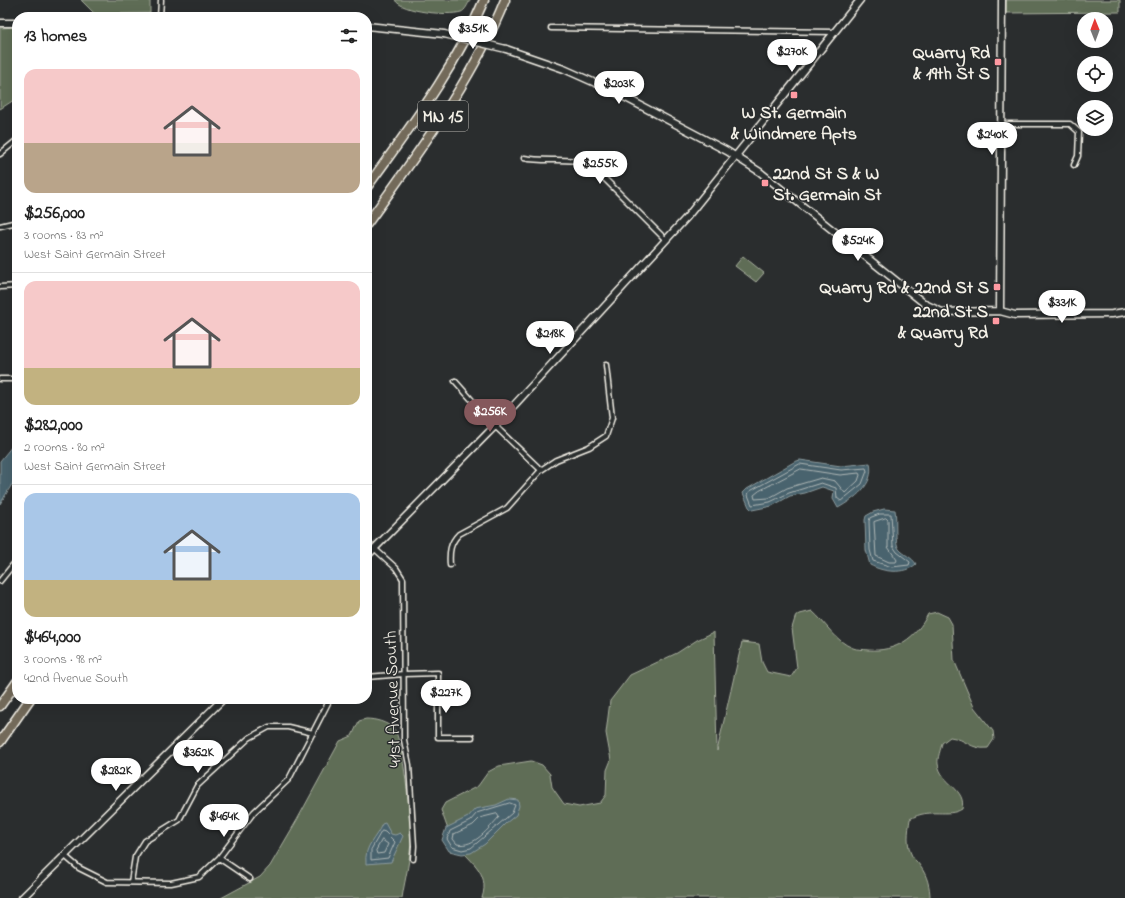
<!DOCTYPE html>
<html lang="en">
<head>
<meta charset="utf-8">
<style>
	:root { --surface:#fff; --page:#f2f2f2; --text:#222; --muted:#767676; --line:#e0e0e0; --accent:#85585c }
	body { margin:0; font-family:"Indie Flower",sans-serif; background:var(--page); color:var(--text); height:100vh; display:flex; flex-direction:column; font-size:15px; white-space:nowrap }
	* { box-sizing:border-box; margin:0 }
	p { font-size:13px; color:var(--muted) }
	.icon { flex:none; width:22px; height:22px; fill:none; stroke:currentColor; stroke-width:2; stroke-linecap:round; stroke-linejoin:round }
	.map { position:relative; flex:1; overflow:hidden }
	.sheet { position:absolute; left:12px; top:12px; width:360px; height:692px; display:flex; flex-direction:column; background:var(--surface); border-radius:16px; box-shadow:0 4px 16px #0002 }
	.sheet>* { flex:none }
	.needle { width:26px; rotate:359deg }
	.fabs { position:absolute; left:1077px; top:12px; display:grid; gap:8px }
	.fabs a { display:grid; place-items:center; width:36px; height:36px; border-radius:50%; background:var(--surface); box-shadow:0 4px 16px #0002; font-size:20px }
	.price { position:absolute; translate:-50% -34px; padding:0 9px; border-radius:14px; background:#fff; color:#222; font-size:13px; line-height:26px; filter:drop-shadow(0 1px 2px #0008) }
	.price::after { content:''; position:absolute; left:50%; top:24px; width:12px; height:9px; margin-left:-6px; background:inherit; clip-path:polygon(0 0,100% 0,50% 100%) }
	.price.active { background:var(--accent); color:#fff }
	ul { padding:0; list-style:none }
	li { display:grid; align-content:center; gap:8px; height:212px; padding:0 12px }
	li+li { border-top:1px solid var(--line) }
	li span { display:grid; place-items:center; height:124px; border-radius:12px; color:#555 }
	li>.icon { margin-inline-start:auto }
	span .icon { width:72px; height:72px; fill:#fffc; stroke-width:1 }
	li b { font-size:17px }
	h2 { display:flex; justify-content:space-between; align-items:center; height:48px; padding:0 12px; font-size:17px }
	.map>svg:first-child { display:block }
	.green { fill:#5e6d56; stroke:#a9af9f }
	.water { fill:#49636e; stroke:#8d9c9f }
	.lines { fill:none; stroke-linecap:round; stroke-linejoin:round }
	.shore { stroke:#b0b8b7; stroke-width:1 }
	.street-casing { stroke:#f4f1e8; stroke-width:7 }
	.secondary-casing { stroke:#f4f1e8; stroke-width:9 }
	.highway-casing { stroke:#f4f1e8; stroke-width:11 }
	.street { stroke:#2a2d2e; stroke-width:4 }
	.secondary { stroke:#2a2d2e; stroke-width:6 }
	.highway { stroke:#736b5a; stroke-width:8 }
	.secondary-bridge-casing { stroke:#f4f1e8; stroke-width:9; stroke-linecap:butt }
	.secondary-bridge { stroke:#2a2d2e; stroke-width:6 }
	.poi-dot { fill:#ff9aa2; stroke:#2a2d2e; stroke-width:1.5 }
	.labels { text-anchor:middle; stroke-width:3; stroke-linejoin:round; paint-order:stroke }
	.shield { fill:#2a2d2e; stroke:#b7b6b0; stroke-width:1 }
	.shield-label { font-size:17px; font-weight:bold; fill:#f4f1e8 }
	.poi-label { font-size:18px; font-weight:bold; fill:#f4f1e8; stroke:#2a2d2e; text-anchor:end }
	.street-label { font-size:18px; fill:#f4f1e8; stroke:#2a2d2e }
</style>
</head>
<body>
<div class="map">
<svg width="1125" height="898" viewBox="0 0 1125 898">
	<rect width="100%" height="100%" fill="#2a2d2e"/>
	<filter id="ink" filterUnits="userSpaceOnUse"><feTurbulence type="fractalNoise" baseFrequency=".025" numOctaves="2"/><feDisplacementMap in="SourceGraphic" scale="8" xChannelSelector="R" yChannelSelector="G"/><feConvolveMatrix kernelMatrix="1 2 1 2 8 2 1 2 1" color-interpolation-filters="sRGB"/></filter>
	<g filter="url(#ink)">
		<path class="green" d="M 81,0 L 150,0 L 150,13 L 95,14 Z
			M 395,0 L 470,0 C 468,4 465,11 461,12 C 448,16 402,12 395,0 Z
			M 1006,0 L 1120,0 L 1120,12 L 1006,13 Z
			M 17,27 L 17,98 L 0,109 L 0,28 Z
			M 743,256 L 764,273 L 756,282 L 735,266 Z
			M 812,611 C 825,622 836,642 853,648 C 857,650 864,649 868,650 C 896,652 916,638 928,614 L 937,612 L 948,617 L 952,624 L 954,660 L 974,707 L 993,731 L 994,739 L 988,748 C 970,750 967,739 950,737 L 942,743 C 941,749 937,758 938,764 C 941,784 967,789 962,809 C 948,818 930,807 910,819 C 908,832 906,844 912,856 C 914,860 918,862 920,866 C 927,875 930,887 930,898 L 482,898 C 491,871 468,861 455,842 C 448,833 445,820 441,810 L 445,803 L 478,786 L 488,772 L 499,766 L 531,761 L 542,765 L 550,774 L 552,787 L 564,804 L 579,807 L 600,803 L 606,795 L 607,770 L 611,760 L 606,733 L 610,701 L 630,675 L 677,653 L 697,640 L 714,632 L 717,751 L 742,642 L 759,644 L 762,662 L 767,672 L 791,677 L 797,668 L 792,628 L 796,615 Z
			M 366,719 C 375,719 387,722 394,729 C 403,739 411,821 411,837 C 411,858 405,878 402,898 L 221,898 L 260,877 L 270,866 L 297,820 L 340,741 L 352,736 L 359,721 Z"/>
		<path class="water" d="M 17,440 L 17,476 L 0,504 L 0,461 Z
			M 800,460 L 841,466 L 870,463 C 875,485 854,499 838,508 L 833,499 L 834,491 L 822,487 L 805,493 L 790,496 L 772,506 L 752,510 L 749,507 L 743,493 L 747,489 L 794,462 Z
			M 884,509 L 895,510 C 897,520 894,543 899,549 C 904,555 912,557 916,564 C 904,575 883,572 870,565 L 866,550 L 865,520 L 866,516 L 873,512 Z
			M 509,799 L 518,800 L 519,806 L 516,815 L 506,823 L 485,844 L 471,853 L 462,854 L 449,851 L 442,840 L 446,828 L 468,817 L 475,809 L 496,805 Z
			M 385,823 L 391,834 L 395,835 L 400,833 L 403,836 L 391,862 L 366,864 C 364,845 376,839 382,824 Z"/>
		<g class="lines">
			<path class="shore" d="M 800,464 L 841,470 L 866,468 L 867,471 L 862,484 L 841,501 L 837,498 L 836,488 L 821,483 L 789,493 L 770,502 L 752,505 L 748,495 L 749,492 Z
				M 801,469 L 840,475 L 859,473 L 860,475 L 858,481 L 845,493 L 835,481 L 821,478 L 787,488 L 769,498 L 755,499 L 754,495 L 759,491 Z
				M 880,514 L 891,514 L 893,546 L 897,552 L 910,562 L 909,565 L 892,567 L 873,561 L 870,550 L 869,521 L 870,518 Z
				M 886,518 L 888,520 L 888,547 L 897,560 L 896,562 L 889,562 L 876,556 L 874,522 Z
				M 510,803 L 515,805 L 512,813 L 471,848 L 462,850 L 452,847 L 447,839 L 450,831 L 470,821 L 477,813 Z
				M 497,814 L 499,817 C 489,828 474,848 457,844 L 453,839 L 454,834 L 473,825 L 480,818 Z
				M 382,831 L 385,832 L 395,842 L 388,858 L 371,860 L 371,850 Z
				M 382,840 L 388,844 L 384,853 L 377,854 L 376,851 Z"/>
			<defs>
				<path id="street" d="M 160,17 L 161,0
					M 551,28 L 835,32
					M 1001,124 L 1070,124 L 1079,132 L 1078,156 L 1074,165
					M 0,154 L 17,140
					M 524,158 C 547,163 570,156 591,165 L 666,240
					M 0,226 L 17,222
					M 0,287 L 17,286
					M 0,379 L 17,379
					M 455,381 L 495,426 L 541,470
					M 375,549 L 396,568 L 403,579 L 404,740 L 409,765 L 414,846 L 413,859
					M 450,565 C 449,552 450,543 459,534 L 507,508 L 541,470 L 556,460 L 589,447 L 606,436 L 612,418 L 606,365
					M 0,581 L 17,560
					M 367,677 L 404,674 L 438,673 L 438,737 L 472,737
					M 65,856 L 79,868 L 107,882 L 171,883 L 199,877 L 219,858 L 254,812 L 289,779 L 330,699
					M 219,858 L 250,879
					M 131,882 L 135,857 L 145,841 L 179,820 L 197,786 L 249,738 L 269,727 L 288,727 L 313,733"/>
				<path id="secondary" d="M 0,23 L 17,23
					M 367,26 L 444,34
					M 506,49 L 564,69 L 611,90 L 727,151 L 760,172 L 925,304 L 942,312 L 1000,311 L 1015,315 L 1112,314 L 1125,312
					M 1000,311 L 1002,0
					M 367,556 L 495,426 L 687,217 L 860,0
					M 22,898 L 223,699"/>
				<path id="highway" d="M 367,187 C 410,127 455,69 484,0
					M 367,224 C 418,152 472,82 505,0
					M 0,706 L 17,682
					M 0,742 L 30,699"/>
			</defs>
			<use href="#street" class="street-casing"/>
			<use href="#secondary" class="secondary-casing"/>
			<use href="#highway" class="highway-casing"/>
			<use href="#street" class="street"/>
			<use href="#secondary" class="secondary"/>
			<use href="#highway" class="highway"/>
			<defs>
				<path id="secondary-bridge" d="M 444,34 L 506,49"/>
			</defs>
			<use href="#secondary-bridge" class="secondary-bridge-casing"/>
			<use href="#secondary-bridge" class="secondary-bridge"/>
		</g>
	</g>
	<g class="poi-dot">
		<rect x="994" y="58" width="8" height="8" rx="2"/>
		<rect x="790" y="91" width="8" height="8" rx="2"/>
		<rect x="761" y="179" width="8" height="8" rx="2"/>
		<rect x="993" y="283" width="8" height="8" rx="2"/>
		<rect x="992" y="317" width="8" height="8" rx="2"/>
	</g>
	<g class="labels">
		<rect class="shield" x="418" y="101" width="50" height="30" rx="3"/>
		<g class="shield-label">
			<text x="443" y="122">MN 15</text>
		</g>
		<g class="poi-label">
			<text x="990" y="58">Quarry Rd<tspan x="990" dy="21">&amp; 19th St S</tspan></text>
			<text x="794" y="118" text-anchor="middle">W St. Germain<tspan x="794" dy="21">&amp; Windmere Apts</tspan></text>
			<text x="773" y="179" text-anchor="start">22nd St S &amp; W<tspan x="773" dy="21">St. Germain St</tspan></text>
			<text x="989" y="293">Quarry Rd &amp; 22nd St S</text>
			<text x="988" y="317">22nd St S<tspan x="988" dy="21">&amp; Quarry Rd</tspan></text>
		</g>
		<g class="street-label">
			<text transform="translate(392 699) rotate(-92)" y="6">41st Avenue South</text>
		</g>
	</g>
</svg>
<div class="fabs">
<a><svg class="needle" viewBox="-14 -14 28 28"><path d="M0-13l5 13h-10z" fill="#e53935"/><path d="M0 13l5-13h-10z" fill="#767676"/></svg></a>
<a><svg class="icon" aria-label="locate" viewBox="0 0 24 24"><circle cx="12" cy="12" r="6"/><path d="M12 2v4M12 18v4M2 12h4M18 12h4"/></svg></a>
<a><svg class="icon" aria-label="layers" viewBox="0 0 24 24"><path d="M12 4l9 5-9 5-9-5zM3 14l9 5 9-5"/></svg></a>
</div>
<b class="price" style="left:473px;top:50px">$351K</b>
<b class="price" style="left:792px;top:73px">$270K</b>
<b class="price" style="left:619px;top:105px">$203K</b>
<b class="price" style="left:992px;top:156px">$240K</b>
<b class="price" style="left:600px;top:185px">$255K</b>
<b class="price" style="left:858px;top:262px">$524K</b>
<b class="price" style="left:1062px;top:324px">$331K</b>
<b class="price" style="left:550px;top:355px">$218K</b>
<b class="price active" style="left:490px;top:433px">$256K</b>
<b class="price" style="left:446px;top:714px">$227K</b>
<b class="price" style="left:198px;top:774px">$362K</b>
<b class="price" style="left:116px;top:792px">$282K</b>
<b class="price" style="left:224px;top:838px">$464K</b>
<section class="sheet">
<h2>13 homes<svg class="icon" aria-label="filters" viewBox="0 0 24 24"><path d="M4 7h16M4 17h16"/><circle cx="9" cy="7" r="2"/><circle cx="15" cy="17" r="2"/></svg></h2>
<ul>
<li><span style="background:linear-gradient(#f6c9c9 60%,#b9a48a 0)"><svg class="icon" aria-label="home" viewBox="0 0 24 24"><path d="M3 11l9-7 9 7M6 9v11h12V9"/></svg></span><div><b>$256,000</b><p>3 rooms · 83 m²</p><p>West Saint Germain Street</p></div></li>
<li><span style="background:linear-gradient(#f6c9c9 70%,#c2b280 0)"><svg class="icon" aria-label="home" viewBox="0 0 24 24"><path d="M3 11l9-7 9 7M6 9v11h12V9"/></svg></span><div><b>$282,000</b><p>2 rooms · 80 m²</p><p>West Saint Germain Street</p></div></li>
<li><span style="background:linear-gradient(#a9c7e8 70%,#c2b280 0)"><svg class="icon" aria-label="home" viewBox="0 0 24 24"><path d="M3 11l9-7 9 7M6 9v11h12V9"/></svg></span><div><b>$464,000</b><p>3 rooms · 98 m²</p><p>42nd Avenue South</p></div></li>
</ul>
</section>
</div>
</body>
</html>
